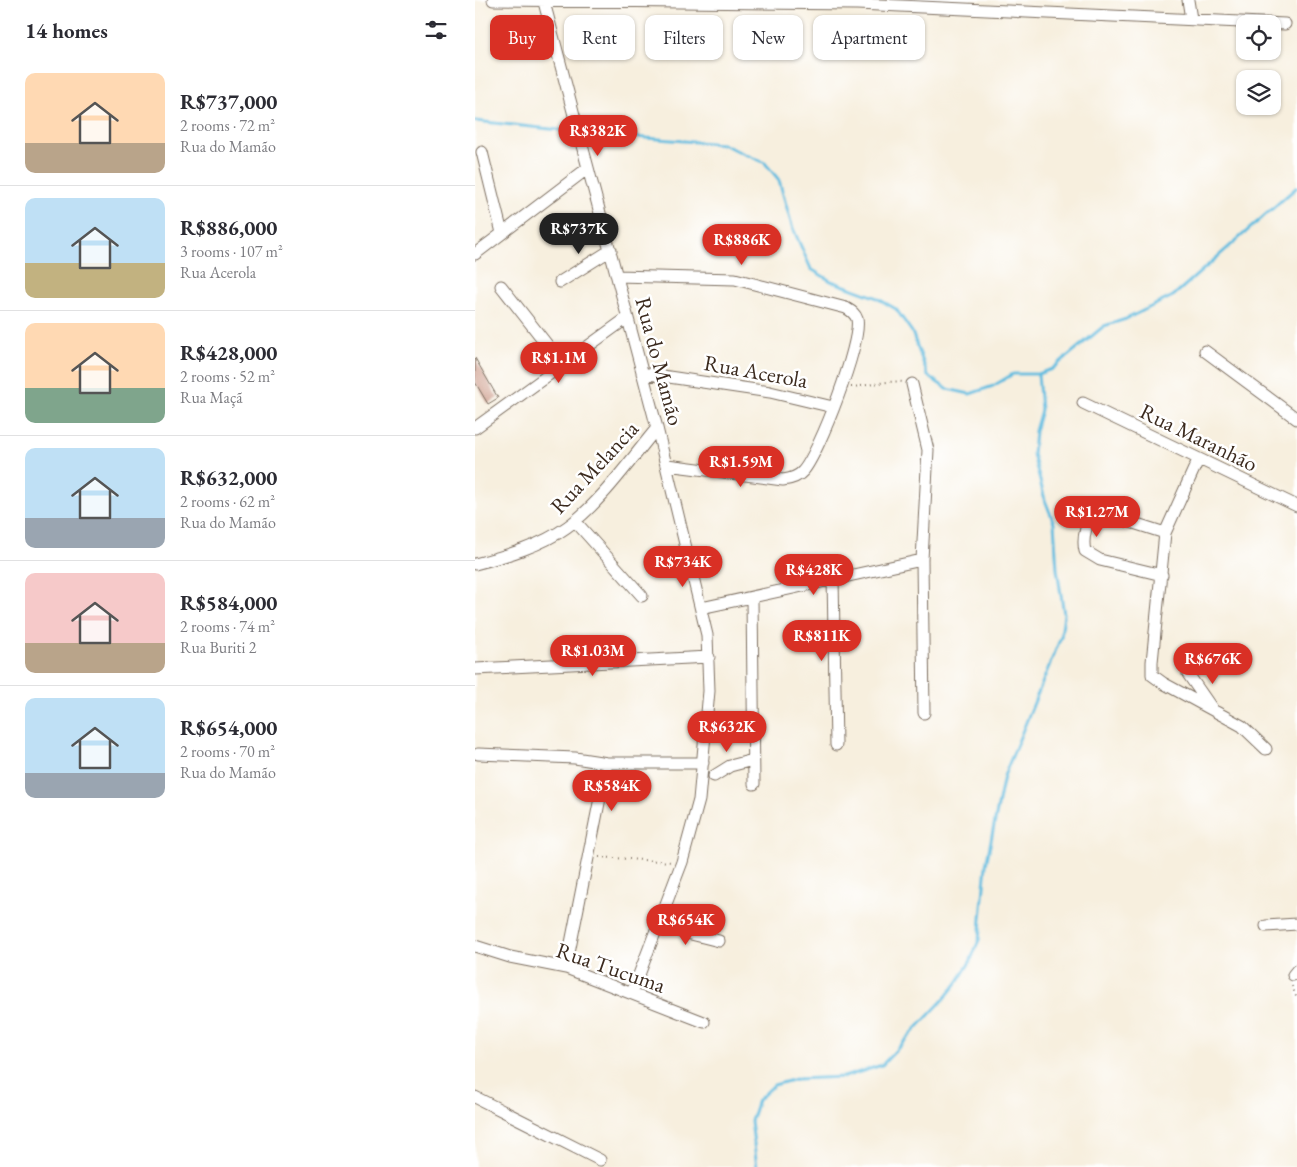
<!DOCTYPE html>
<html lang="en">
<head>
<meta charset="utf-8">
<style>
	:root { --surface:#fff; --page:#f7f7f7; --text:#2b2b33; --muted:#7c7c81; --line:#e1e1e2; --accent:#d93025 }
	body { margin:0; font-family:"EB Garamond",serif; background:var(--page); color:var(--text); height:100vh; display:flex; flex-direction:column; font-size:19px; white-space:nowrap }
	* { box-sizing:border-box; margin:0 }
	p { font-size:16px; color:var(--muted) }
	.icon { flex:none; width:28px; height:28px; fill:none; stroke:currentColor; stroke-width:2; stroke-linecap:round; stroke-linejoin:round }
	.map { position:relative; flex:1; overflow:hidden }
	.sheet { display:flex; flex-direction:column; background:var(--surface); width:475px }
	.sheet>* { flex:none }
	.banner { position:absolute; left:15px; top:15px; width:475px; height:45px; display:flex; gap:10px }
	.fabs { position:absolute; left:761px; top:15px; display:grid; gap:10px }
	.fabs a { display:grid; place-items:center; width:45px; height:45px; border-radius:10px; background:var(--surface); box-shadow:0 1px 4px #0004; font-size:25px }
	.price { position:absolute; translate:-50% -42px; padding:0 11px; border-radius:18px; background:var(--accent); color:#fff; font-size:16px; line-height:32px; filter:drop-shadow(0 1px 2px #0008) }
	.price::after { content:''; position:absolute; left:50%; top:30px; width:15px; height:11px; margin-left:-8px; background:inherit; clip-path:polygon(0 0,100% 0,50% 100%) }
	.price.current { background:#222; color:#fff }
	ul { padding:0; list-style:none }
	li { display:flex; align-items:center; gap:15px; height:125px; padding:0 25px }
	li+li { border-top:1px solid var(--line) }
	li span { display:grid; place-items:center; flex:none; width:140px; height:100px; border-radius:10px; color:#555 }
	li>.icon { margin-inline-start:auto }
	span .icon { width:60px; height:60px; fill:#fffc; stroke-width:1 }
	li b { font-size:21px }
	h2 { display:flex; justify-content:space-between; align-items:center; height:60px; padding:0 25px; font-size:21px }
	.chip { padding:0 18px; border-radius:10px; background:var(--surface); box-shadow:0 1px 4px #0004; font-size:18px; line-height:45px }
	.chip.current { background:var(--accent); color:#fff }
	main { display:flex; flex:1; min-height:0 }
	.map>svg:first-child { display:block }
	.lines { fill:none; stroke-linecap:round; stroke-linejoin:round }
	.stream { stroke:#63bde0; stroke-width:3 }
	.building { fill:#ca9784 }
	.minor-casing { stroke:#7d6f61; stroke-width:13 }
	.path { stroke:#7d6f61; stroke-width:2; stroke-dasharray:1 4; stroke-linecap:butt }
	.minor { stroke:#fff; stroke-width:11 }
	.labels { text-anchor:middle; stroke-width:5; stroke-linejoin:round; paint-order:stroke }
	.street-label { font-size:22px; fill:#3b2a1e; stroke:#fff }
</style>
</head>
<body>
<main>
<section class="sheet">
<h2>14 homes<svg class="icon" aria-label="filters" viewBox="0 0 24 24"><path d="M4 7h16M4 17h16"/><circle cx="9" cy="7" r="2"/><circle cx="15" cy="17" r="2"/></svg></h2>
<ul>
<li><span style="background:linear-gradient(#ffd9b3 70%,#b9a48a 0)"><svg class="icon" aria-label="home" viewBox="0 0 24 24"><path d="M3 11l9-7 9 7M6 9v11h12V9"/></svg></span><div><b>R$737,000</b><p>2 rooms · 72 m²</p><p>Rua do Mamão</p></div></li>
<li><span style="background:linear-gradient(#bfe0f5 65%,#c2b280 0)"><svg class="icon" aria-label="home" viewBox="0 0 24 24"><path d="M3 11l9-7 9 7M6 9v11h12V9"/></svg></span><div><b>R$886,000</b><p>3 rooms · 107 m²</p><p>Rua Acerola</p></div></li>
<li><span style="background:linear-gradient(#ffd9b3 65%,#7fa58c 0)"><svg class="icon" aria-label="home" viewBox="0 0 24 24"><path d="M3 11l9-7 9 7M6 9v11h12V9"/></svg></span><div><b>R$428,000</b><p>2 rooms · 52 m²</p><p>Rua Maçã</p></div></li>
<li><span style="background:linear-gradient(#bfe0f5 70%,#9aa5b1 0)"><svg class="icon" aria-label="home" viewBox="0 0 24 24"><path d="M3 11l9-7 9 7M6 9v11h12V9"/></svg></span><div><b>R$632,000</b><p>2 rooms · 62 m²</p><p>Rua do Mamão</p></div></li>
<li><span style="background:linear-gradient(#f6c9c9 70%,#b9a48a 0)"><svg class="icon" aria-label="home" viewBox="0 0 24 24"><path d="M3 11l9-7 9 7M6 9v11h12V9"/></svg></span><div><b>R$584,000</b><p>2 rooms · 74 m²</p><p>Rua Buriti 2</p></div></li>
<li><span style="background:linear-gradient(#bfe0f5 75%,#9aa5b1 0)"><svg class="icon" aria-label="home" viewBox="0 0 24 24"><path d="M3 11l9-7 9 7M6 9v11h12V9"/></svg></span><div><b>R$654,000</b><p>2 rooms · 70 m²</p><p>Rua do Mamão</p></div></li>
</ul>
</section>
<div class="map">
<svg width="822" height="1167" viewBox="0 0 822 1167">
	<rect width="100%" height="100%" fill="#fff"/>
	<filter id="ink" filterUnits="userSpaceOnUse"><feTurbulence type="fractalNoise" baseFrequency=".02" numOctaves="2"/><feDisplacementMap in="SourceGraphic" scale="10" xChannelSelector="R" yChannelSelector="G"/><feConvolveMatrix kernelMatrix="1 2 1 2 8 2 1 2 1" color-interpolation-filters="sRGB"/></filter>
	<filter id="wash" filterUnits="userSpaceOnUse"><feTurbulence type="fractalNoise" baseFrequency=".0096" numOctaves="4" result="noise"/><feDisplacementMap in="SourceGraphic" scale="20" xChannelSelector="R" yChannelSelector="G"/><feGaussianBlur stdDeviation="1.12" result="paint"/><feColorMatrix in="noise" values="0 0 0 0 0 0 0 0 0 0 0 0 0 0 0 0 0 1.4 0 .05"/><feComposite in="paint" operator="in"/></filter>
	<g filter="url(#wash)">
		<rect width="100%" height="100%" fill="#f7efde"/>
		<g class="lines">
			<path class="stream" d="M 0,121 L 94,131
				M 120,134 L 247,144 L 290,163 L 304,180 L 317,226 L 336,269 L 356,281 L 400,297 L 421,309 L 437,332 L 453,376 L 472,389 L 495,394 L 518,386 L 538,374 L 563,374 L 577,369 L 629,326 L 651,319 L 698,296 L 822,187
				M 282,1167 L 276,1121 L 283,1100 L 299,1085 L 321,1079 L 369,1077 L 407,1065 L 468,1000 L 482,983 L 495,962 L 504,940 L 511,865 L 529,776 L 586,637 L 589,614 L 582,569 L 579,523 L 570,500 L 558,454 L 560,431 L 566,410 L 563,374"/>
		</g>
		<g id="blocks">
			<path class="building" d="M 0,358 L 23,398 L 13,404 L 0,382 Z"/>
		</g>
	</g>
	<g filter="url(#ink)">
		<use href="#blocks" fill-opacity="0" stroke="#7d6f61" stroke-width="1"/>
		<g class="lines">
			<defs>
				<path id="minor" d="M 18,0 L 382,4 L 810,24
					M 713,0 L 716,19
					M 69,2 L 182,428 L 232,635 L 234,691 L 224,800 L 207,862 L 157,993
					M 7,152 L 27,233
					M 0,254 L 113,168
					M 142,276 L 260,279 L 371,308 C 376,311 380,313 382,319 C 387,342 344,453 328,471 C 323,477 316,479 308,480 L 192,465
					M 85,282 L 136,250
					M 26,286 L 88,365
					M 730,351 L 822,419
					M 167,373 L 295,392 L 358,407
					M 437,384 L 453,450 L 447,560 L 449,713
					M 608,403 L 822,506
					M 0,428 L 152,318
					M 723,460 L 690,533 L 677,662 L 677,675 L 688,683 L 767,726 L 791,749
					M 100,521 L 167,596
					M 0,564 C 31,556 66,546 92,527 C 125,504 156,459 182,428
					M 687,575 L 625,560 L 610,551 C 607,539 611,520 621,511 L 690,533
					M 358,578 L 361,745
					M 277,598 L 279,784
					M 226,608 L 447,560
					M 0,669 L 234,657
					M 713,674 L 738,710
					M 3,754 L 100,758 L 132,763 L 228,763
					M 239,776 L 255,766 L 278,760
					M 184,926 L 244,941
					M 791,926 L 822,924
					M 0,946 L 35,957 L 91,968 L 229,1022
					M 91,968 L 132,763
					M 818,975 L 822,970
					M 0,1097 L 125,1160"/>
			</defs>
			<use href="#minor" class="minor-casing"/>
			<path class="path" d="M 376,387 C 394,386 410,380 428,382
				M 124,857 L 197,862
				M 817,986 L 822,999"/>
			<use href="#minor" class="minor"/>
		</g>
	</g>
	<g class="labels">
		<g class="street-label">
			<text transform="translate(185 361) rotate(75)" y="8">Rua do Mamão</text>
			<text transform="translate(281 371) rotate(10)" y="8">Rua Acerola</text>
			<text transform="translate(724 437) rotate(26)" y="8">Rua Maranhão</text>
			<text transform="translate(119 467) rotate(-47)" y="8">Rua Melancia</text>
			<text transform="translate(136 967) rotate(19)" y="8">Rua Tucuma</text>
		</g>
	</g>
</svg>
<div class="fabs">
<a><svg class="icon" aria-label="locate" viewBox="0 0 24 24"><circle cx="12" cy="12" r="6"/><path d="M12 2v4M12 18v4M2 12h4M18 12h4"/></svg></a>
<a><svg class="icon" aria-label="layers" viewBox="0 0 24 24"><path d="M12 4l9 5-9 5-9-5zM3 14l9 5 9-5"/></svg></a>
</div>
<b class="price" style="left:123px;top:157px">R$382K</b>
<b class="price current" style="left:104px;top:255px">R$737K</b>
<b class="price" style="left:267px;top:266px">R$886K</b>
<b class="price" style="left:84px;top:384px">R$1.1M</b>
<b class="price" style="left:266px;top:488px">R$1.59M</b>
<b class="price" style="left:622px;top:538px">R$1.27M</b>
<b class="price" style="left:208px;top:588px">R$734K</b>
<b class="price" style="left:339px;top:596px">R$428K</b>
<b class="price" style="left:347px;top:662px">R$811K</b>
<b class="price" style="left:118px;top:677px">R$1.03M</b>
<b class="price" style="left:738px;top:685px">R$676K</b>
<b class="price" style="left:252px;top:753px">R$632K</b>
<b class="price" style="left:137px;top:812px">R$584K</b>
<b class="price" style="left:211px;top:946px">R$654K</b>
<div class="banner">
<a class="chip current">Buy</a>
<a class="chip">Rent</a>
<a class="chip">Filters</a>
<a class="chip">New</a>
<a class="chip">Apartment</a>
</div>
</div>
</main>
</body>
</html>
